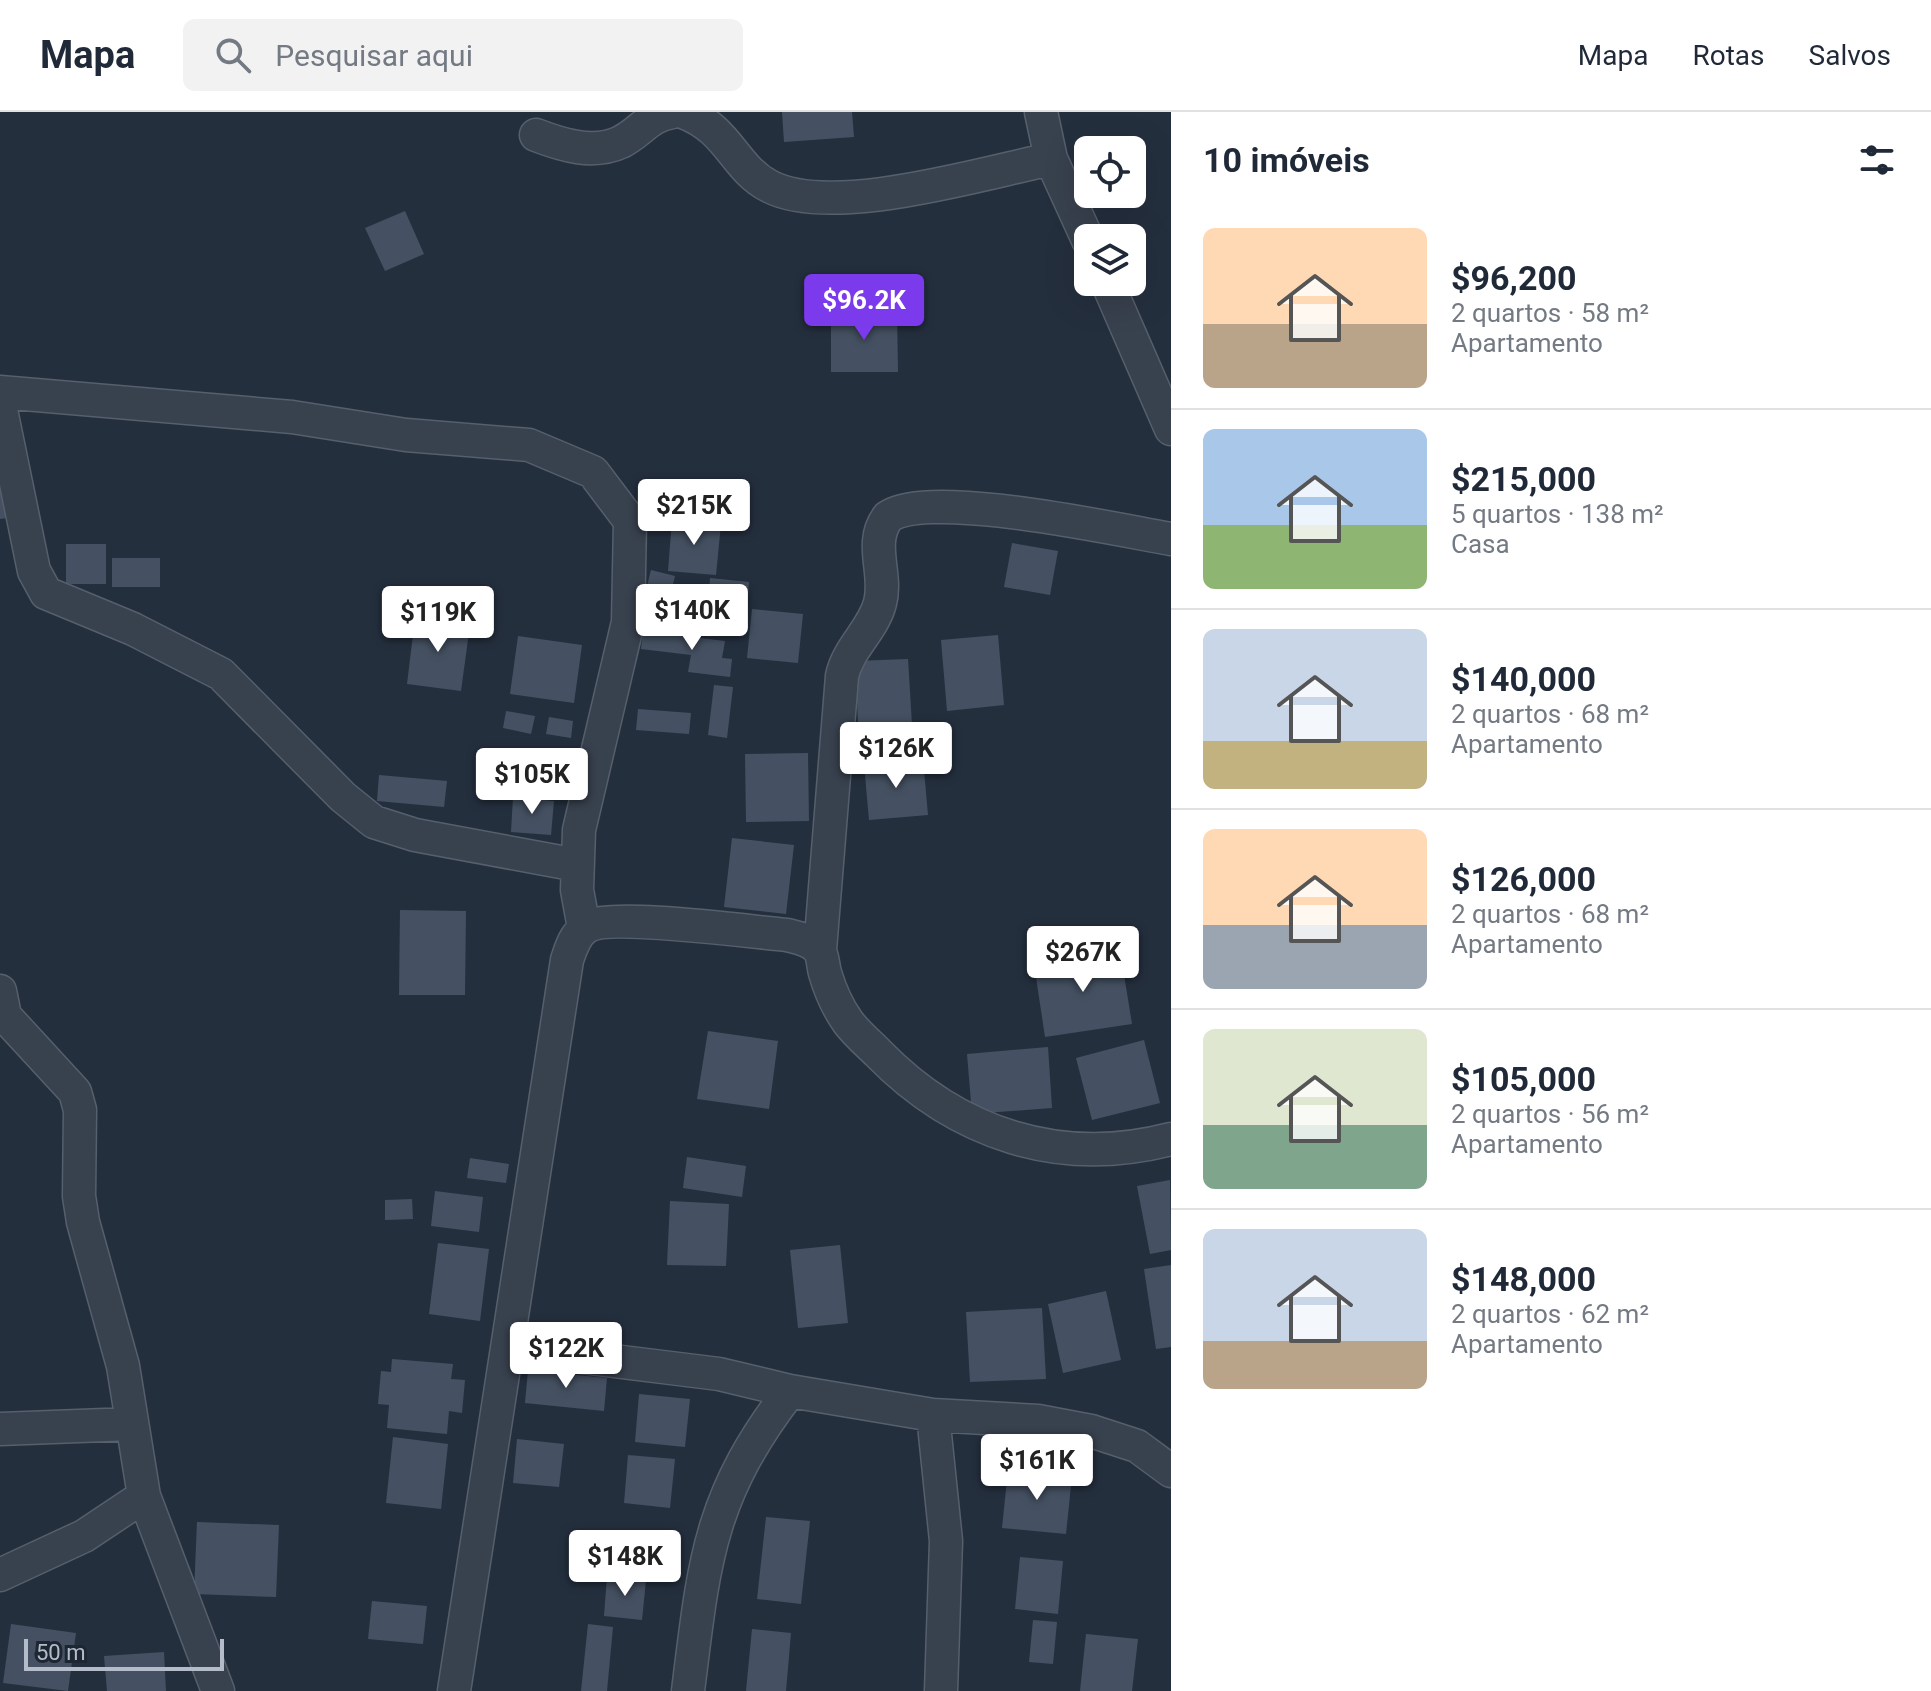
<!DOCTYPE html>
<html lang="pt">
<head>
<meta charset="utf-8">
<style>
	:root { --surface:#fff; --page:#f2f2f3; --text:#1f2937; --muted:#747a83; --line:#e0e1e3; --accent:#7c3aed }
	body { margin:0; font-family:Roboto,sans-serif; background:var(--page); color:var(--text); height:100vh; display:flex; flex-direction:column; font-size:30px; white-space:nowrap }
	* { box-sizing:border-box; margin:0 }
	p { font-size:26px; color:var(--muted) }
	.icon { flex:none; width:44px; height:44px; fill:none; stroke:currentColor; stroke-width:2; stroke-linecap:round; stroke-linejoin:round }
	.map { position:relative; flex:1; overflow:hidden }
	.drawer { display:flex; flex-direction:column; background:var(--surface); width:760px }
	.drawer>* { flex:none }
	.tools { position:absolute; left:1074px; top:24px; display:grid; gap:16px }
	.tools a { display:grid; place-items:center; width:72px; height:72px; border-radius:12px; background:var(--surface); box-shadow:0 8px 32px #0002; font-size:40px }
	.scale { position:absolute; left:24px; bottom:20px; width:200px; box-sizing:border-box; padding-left:8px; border:4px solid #b4bcc9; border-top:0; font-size:22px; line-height:28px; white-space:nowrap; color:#b4bcc9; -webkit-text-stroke:6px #1d2633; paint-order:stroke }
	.price { position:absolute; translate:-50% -68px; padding:0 18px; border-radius:8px; background:#fff; color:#222; font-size:26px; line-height:52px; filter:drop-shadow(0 2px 4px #0008) }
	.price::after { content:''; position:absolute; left:50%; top:48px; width:24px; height:18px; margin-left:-12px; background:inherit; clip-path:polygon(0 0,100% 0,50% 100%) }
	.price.selected { background:var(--accent); color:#fff }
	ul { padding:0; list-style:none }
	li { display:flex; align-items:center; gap:24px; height:200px; padding:0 32px }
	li+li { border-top:2px solid var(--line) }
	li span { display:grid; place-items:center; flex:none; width:224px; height:160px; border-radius:12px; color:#555 }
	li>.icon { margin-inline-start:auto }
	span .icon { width:96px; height:96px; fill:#fffc; stroke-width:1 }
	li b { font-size:34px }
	h2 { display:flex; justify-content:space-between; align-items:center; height:96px; padding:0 32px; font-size:34px }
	header { display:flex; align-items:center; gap:48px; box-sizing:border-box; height:112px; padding:0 40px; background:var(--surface); border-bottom:2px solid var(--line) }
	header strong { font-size:38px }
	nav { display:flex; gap:44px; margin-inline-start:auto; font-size:28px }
	.search { width:560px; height:72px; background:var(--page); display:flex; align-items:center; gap:20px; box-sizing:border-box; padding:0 28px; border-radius:12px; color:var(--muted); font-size:30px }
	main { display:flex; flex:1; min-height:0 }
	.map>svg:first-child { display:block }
	.building { fill:#455162 }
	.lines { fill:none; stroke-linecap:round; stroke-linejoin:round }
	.minor-casing { stroke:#565f6c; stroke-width:35 }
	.minor { stroke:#38414e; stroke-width:32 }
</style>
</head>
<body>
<header>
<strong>Mapa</strong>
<div class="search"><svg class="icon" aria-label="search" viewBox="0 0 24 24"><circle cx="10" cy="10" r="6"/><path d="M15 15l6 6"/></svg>Pesquisar aqui</div>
<nav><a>Mapa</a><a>Rotas</a><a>Salvos</a></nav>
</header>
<main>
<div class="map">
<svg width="1171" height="1579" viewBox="0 0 1171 1579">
	<rect width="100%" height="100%" fill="#242f3e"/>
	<path class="building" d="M 782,0 L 852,0 L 854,25 L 784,30 Z
		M 405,99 L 424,142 L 385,159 L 365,116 Z
		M 897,199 L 898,260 L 831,260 L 831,200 Z
		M 0,373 L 8,406 L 0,407 Z
		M 672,408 L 721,412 L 716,463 L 668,459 Z
		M 1012,431 L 1058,439 L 1050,483 L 1004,475 Z
		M 66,432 L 106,432 L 106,472 L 66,472 Z
		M 112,446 L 160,446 L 160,475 L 112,475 Z
		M 651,458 L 675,464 L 670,484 L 646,478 Z
		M 710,466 L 749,470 L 747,498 L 708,495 Z
		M 752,497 L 803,502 L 798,551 L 747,546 Z
		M 415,506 L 470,513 L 461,579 L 407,572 Z
		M 643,519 L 725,529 L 722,546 L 732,547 L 730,565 L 688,560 L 691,543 L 641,537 Z
		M 998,523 L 1004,593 L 947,599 L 941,528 Z
		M 518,524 L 582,533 L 574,591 L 510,582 Z
		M 908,547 L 913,629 L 859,631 L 855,549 Z
		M 714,573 L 733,575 L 727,626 L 708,623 Z
		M 638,597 L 691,601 L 689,622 L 636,618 Z
		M 506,599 L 535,604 L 531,622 L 503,616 Z
		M 549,605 L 573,609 L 571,626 L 546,622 Z
		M 808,641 L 809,709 L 746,710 L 745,642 Z
		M 923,647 L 928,703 L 869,708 L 864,652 Z
		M 379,663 L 447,669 L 444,695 L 377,689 Z
		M 513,685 L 554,689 L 551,723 L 511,720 Z
		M 732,726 L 794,733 L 786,802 L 724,795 Z
		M 400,798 L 466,799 L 465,883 L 399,883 Z
		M 1120,838 L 1132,912 L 1045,925 L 1034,852 Z
		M 708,919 L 778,929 L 769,997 L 697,987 Z
		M 1144,928 L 1160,991 L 1092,1008 L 1076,946 Z
		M 1048,935 L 1052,996 L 972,1002 L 967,942 Z
		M 687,1045 L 746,1054 L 742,1085 L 683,1076 Z
		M 470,1046 L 509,1052 L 506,1071 L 467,1066 Z
		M 1170,1068 L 1171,1138 L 1150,1142 L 1137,1074 Z
		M 435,1079 L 483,1085 L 479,1120 L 431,1114 Z
		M 412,1087 L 413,1107 L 385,1108 L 385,1088 Z
		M 670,1089 L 729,1092 L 726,1154 L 667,1153 Z
		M 438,1131 L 489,1137 L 480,1209 L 429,1202 Z
		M 840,1133 L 848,1211 L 798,1216 L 790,1138 Z
		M 1171,1153 L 1171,1235 L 1156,1237 L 1144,1157 Z
		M 1106,1179 L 1121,1248 L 1063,1261 L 1048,1192 Z
		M 1042,1196 L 1046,1267 L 970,1270 L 966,1200 Z
		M 392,1247 L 453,1252 L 451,1267 L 465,1268 L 462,1301 L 449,1299 L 447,1322 L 387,1316 L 389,1293 L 378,1292 L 381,1259 L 391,1260 Z
		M 528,1258 L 607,1266 L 604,1299 L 525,1291 Z
		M 639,1282 L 690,1287 L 685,1335 L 635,1330 Z
		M 393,1325 L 448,1332 L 441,1397 L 386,1391 Z
		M 517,1327 L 564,1332 L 559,1375 L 513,1371 Z
		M 628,1343 L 675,1347 L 670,1396 L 624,1391 Z
		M 1008,1358 L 1072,1364 L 1066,1422 L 1002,1416 Z
		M 766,1405 L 810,1409 L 801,1492 L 757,1487 Z
		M 197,1410 L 279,1413 L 276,1485 L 194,1482 Z
		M 1020,1445 L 1063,1449 L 1058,1502 L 1015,1497 Z
		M 607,1464 L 646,1468 L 642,1508 L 604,1504 Z
		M 372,1489 L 427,1494 L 423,1532 L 368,1527 Z
		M 1033,1508 L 1057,1510 L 1053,1552 L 1029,1550 Z
		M 11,1512 L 76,1521 L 68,1579 L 3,1571 Z
		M 588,1512 L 613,1515 L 607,1579 L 581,1579 Z
		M 752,1517 L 791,1521 L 786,1579 L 746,1579 Z
		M 1086,1522 L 1138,1527 L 1132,1579 L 1080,1579 Z
		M 164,1540 L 166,1579 L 107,1579 L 104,1544 Z"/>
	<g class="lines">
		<defs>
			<path id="minor" d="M 683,0 C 729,17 734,56 769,74 C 831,107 983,61 1051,47
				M 1041,0 L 1051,47 L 1088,128
				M 536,23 C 562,33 593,43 621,30 C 641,20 649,3 673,0
				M 1107,170 L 1171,317
				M 0,280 L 292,305 L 406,323 L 529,333 L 593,360 L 630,409 L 628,510 L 579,718 L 577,778 L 584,816
				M 0,293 L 34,459 L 46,481 L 133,517 L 221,562 L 343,685 L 374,710 L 415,723 L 577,753
				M 820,838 L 842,564 C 848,536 873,518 880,491 C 888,462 868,431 888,405 C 928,376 1118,418 1171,427
				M 0,879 L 5,904 L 75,980 L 80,998 L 79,1084 L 83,1110 L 123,1254 L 144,1384 L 218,1579
				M 509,1236 L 719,1262 L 790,1279 L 933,1303 L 1038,1309 L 1091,1319 L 1137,1334 L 1171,1359
				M 933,1303 L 946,1429 L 941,1579
				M 0,1317 L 131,1312
				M 0,1463 L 84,1424 L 144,1384
				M 454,1579 L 567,848 C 571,836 575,823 585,816 C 606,800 752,820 787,823 C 798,826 812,828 819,838 C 823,843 823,854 825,861 C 830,878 838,896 848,910 C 856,921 868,931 878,941 C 957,1022 1060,1056 1171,1027
				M 688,1579 C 704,1451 708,1385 790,1279"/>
		</defs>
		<use href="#minor" class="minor-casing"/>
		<use href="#minor" class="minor"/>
	</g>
</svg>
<div class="tools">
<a><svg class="icon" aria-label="locate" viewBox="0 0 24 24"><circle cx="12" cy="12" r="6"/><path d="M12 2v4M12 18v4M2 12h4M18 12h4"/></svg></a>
<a><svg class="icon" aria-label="layers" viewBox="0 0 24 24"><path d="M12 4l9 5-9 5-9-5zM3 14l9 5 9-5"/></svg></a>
</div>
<div class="scale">50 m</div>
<b class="price selected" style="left:864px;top:230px">$96.2K</b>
<b class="price" style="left:694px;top:435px">$215K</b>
<b class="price" style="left:692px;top:540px">$140K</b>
<b class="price" style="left:438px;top:542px">$119K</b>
<b class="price" style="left:896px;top:678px">$126K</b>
<b class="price" style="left:532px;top:704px">$105K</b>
<b class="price" style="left:1083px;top:882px">$267K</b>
<b class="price" style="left:566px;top:1278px">$122K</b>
<b class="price" style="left:1037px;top:1390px">$161K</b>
<b class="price" style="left:625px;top:1486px">$148K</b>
</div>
<section class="drawer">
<h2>10 imóveis<svg class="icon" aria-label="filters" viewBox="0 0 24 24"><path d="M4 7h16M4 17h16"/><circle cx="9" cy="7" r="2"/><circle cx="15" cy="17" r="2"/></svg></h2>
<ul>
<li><span style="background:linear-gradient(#ffd9b3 60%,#b9a48a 0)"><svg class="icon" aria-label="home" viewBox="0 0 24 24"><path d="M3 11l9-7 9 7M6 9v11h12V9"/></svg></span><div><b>$96,200</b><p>2 quartos · 58 m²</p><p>Apartamento</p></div></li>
<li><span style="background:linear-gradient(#a9c7e8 60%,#8fb573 0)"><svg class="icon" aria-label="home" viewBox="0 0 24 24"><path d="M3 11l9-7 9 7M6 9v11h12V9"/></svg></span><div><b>$215,000</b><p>5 quartos · 138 m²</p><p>Casa</p></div></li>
<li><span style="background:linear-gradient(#c9d6e8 70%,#c2b280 0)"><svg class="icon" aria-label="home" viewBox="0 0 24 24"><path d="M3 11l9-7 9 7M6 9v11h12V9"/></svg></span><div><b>$140,000</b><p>2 quartos · 68 m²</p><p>Apartamento</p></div></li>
<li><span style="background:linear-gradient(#ffd9b3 60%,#9aa5b1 0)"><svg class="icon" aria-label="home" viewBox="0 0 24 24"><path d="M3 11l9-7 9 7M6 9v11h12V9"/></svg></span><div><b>$126,000</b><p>2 quartos · 68 m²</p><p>Apartamento</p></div></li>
<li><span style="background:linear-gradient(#dfe7d0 60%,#7fa58c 0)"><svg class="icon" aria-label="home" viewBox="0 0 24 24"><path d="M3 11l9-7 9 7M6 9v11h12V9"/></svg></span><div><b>$105,000</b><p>2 quartos · 56 m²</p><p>Apartamento</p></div></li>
<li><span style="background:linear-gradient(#c9d6e8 70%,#b9a48a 0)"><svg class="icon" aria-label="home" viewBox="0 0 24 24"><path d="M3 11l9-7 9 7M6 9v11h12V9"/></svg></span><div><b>$148,000</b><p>2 quartos · 62 m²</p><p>Apartamento</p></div></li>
</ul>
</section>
</main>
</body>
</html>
